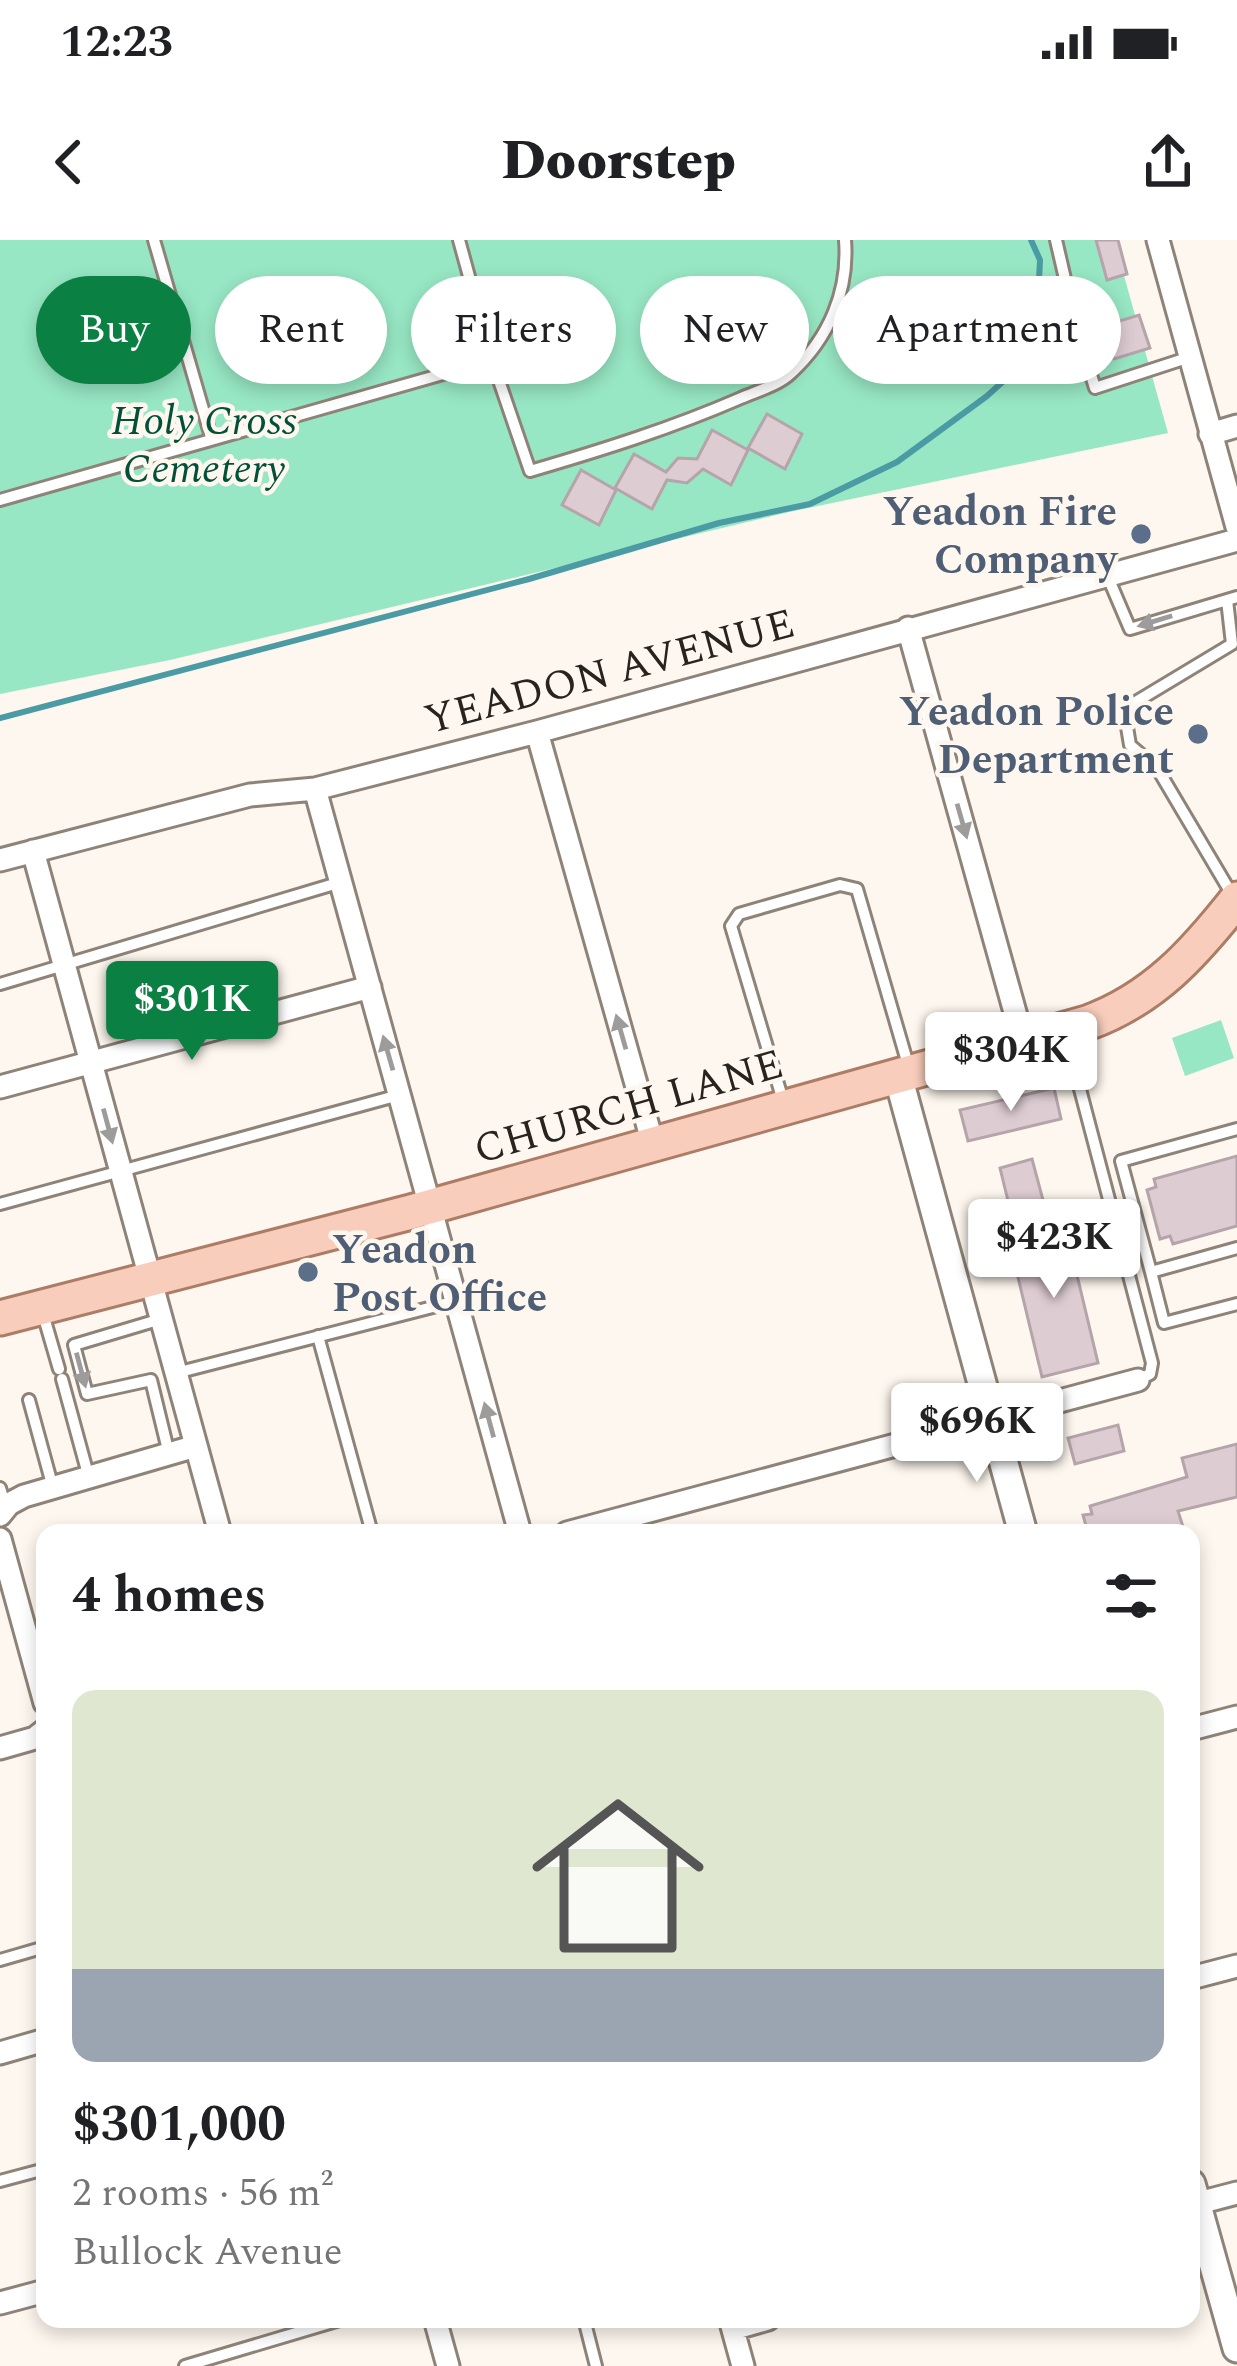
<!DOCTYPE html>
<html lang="en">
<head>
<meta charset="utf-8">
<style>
	:root { --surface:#fff; --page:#f2f2f2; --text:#202124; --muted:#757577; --line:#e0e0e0; --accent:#0b8043 }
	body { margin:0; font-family:Spectral,serif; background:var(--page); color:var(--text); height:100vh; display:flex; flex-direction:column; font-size:45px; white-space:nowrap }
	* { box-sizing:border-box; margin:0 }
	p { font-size:39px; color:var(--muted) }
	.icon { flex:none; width:66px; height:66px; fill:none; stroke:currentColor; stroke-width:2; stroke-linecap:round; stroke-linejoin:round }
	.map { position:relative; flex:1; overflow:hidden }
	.side { position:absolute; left:36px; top:1284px; width:1164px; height:804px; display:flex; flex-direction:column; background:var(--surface); border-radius:24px; box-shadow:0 6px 18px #0003 }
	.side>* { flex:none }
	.hud { position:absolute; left:36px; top:36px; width:1167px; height:108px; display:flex; gap:24px }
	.price { position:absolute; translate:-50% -102px; padding:0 27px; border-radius:12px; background:#fff; color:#222; font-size:39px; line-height:78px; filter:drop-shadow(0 3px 6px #0008) }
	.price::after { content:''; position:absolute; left:50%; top:72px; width:36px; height:27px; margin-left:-18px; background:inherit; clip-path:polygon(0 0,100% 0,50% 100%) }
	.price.selected { background:var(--accent); color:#fff }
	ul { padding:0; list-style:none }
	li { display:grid; align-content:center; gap:24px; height:636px; padding:0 36px }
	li+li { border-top:3px solid var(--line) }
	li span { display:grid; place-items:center; height:372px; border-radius:24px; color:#555 }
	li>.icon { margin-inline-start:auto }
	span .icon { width:216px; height:216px; fill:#fffc; stroke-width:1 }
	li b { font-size:51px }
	h2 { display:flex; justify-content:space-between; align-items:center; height:144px; padding:0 36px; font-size:51px }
	.pill { padding:0 42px; border-radius:54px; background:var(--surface); box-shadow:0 6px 18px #0003; font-size:42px; line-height:108px }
	.pill.selected { background:var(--accent); color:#fff }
	.status { display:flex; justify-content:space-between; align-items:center; height:84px; padding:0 60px; background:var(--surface); direction:ltr }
	.status svg { height:33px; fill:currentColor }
	header { display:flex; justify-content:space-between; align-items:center; height:156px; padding:0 36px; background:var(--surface); font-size:54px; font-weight:800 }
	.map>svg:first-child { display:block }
	.green { fill:#97e7c4 }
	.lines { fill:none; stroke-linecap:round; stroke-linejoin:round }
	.stream { stroke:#4b9ba4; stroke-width:6 }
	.building { fill:#deccd3; stroke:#b5a4aa; stroke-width:3 }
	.service-casing { stroke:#8e8378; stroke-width:16 }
	.minor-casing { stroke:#8e8378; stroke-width:27 }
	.tertiary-casing { stroke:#8e8378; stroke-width:33 }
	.primary-casing { stroke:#ac7c67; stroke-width:39 }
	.service { stroke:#fff; stroke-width:10 }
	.minor { stroke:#fff; stroke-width:21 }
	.tertiary { stroke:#fff; stroke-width:27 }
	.primary { stroke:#f8cdbb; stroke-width:33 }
	.oneway { fill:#9e9c9a }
	.service-dot { fill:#5c6f8a; stroke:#fef7ef; stroke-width:4.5 }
	.labels { text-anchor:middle; stroke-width:9; stroke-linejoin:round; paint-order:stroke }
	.park-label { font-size:42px; font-style:italic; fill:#005138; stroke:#fef7ef }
	.service-label { font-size:42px; font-weight:bold; fill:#4e5e75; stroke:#fef7ef; text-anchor:end }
	.street-label { font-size:42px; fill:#27231e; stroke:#fef7ef }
</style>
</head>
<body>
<div class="status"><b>12:23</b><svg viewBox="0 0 49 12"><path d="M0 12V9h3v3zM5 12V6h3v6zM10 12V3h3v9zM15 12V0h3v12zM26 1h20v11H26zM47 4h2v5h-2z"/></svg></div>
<header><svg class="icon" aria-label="back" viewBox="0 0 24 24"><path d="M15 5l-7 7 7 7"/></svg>Doorstep<svg class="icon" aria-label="share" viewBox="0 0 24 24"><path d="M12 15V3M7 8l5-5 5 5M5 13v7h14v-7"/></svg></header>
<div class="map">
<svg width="1237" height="2126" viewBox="0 0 1237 2126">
	<rect width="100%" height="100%" fill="#fef7ef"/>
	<path class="green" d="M 0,0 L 1114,0 L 1168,193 L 789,272 L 170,420 L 0,454 Z
		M 1221,780 L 1234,818 L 1185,836 L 1172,798 Z"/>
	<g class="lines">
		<path class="stream" d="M 0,478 L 529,339 L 719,283 L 810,264 L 897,222 L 987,156 L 1019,127 L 1038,61 L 1040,20 L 1031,0"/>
	</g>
	<path class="building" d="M 1096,0 L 1118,0 L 1127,34 L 1107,40 Z
		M 1139,75 L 1150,108 L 1114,119 L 1103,86 Z
		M 767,174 L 802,194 L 785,229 L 748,208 Z
		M 712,190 L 748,210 L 731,245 L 703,229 L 687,243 L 667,240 L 652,269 L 615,248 L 634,214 L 666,232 L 678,218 L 697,219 Z
		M 581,230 L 616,250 L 599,285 L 562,265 Z
		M 1054,848 L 1061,879 L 968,901 L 960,870 Z
		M 1237,916 L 1237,986 L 1173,1004 L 1170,996 L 1160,999 L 1147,950 L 1156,947 L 1154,939 Z
		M 1032,919 L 1043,960 L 1010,969 L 1000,928 Z
		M 1065,985 L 1098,1123 L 1042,1137 L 1009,1000 Z
		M 1118,1185 L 1124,1211 L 1075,1224 L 1068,1198 Z
		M 1237,1204 L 1237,1257 L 1178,1271 L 1185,1293 L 1088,1293 L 1083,1275 L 1092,1274 L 1090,1266 L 1187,1237 L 1182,1218 Z"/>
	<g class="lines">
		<defs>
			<path id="service" d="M 154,0 L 211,197
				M 459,0 L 492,120 L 530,231 C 602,210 672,188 741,158 C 757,151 779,145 791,133 C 829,98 849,51 845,0
				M 1056,0 L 1075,82 L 1095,148 L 1190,117
				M 0,260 L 492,120
				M 1107,335 L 1130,389 L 1237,357
				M 1227,360 L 1232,404 L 1124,469 L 1130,505 L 1157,528 L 1234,658
				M 0,744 L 341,642
				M 1065,792 L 1152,1123 L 1150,1134 L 1138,1140
				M 784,864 L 731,686 L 739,674 L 840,645 L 857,649 L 909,828
				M 0,964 L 399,855
				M 1237,1008 L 1151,1032 L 1164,1083 L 1237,1064
				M 1151,1032 L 1121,921 L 1237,889
				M 43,1074 L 59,1129
				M 161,1079 L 74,1105 L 87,1154 L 151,1140 L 169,1214
				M 318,1096 L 372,1293
				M 176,1133 L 456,1061
				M 62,1139 L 89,1238
				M 29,1160 L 53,1248
				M 0,1248 L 6,1267
				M 0,1720 L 45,1707
				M 0,1941 L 45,1929
				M 584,2079 L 596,2126
				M 185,2126 L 343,2079"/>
			<path id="minor" d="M 1158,0 L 1237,287
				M 1210,194 L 1237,186
				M 908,388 L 1023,801
				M 537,492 L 653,904
				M 315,549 L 520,1293
				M 33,611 L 220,1293
				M 0,620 L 250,555 L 315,549 L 537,492 L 1237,300
				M 0,847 L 370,747
				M 0,1275 L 9,1264 L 24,1256 L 196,1206
				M 567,1293 L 1138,1140
				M 0,1299 L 45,1463
				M 1191,1489 L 1237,1477
				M 0,1508 L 35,1498 L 45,1490
				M 1191,1738 L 1237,1726
				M 0,1813 L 45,1800
				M 1191,1965 L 1237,1953
				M 0,2063 L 45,2051
				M 435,2079 L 448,2126
				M 730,2079 L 743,2126
				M 733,2089 L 768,2079"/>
			<path id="tertiary" d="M 898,836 L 1023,1293
				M 1191,1944 L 1237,2108"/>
			<path id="primary" d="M 0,1078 L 411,972 L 1087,783 C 1154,759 1195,712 1237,659"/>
		</defs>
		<use href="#service" class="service-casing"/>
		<use href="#minor" class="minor-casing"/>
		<use href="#tertiary" class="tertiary-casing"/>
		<use href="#primary" class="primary-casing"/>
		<use href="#service" class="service"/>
		<use href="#minor" class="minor"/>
		<use href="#tertiary" class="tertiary"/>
		<use href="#primary" class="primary"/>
	</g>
	<defs><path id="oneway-solid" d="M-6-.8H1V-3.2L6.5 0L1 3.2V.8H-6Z" transform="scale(3)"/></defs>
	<g class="oneway">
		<use href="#oneway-solid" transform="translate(1155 381) rotate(163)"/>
		<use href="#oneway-solid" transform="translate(962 581) rotate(74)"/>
		<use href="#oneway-solid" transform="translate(621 792) rotate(-106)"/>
		<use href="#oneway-solid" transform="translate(388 813) rotate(-106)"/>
		<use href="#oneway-solid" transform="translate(108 886) rotate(75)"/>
		<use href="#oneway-solid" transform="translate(81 1130) rotate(75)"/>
		<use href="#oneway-solid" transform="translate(489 1180) rotate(-105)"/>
	</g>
	<g class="service-dot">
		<circle cx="1141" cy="294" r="12"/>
		<circle cx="1198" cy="494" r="12"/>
		<circle cx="308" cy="1032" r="12"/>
	</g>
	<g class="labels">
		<g class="park-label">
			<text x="204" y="194">Holy Cross<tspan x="204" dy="48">Cemetery</tspan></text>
		</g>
		<g class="service-label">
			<text x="1117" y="285">Yeadon Fire<tspan x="1117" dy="48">Company</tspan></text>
			<text x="1174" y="485">Yeadon Police<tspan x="1174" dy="48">Department</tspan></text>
			<text x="332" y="1023" text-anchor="start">Yeadon<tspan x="332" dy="48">Post Office</tspan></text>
		</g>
		<g class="street-label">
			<text transform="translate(609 430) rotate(-15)" y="15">YEADON AVENUE</text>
			<text transform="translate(628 865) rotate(-16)" y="15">CHURCH LANE</text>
		</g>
	</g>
</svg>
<b class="price selected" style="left:192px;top:823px">$301K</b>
<b class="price" style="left:1011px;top:874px">$304K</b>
<b class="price" style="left:1054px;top:1061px">$423K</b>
<b class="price" style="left:977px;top:1245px">$696K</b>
<div class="hud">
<a class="pill selected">Buy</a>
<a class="pill">Rent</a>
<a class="pill">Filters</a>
<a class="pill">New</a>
<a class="pill">Apartment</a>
</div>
<section class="side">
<h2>4 homes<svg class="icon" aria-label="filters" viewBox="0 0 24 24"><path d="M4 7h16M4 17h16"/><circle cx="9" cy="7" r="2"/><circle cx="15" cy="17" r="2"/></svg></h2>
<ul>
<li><span style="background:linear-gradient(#dfe7d0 75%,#9aa5b1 0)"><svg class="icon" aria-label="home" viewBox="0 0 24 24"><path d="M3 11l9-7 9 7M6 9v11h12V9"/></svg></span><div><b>$301,000</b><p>2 rooms · 56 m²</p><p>Bullock Avenue</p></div></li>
</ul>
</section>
</div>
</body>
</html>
